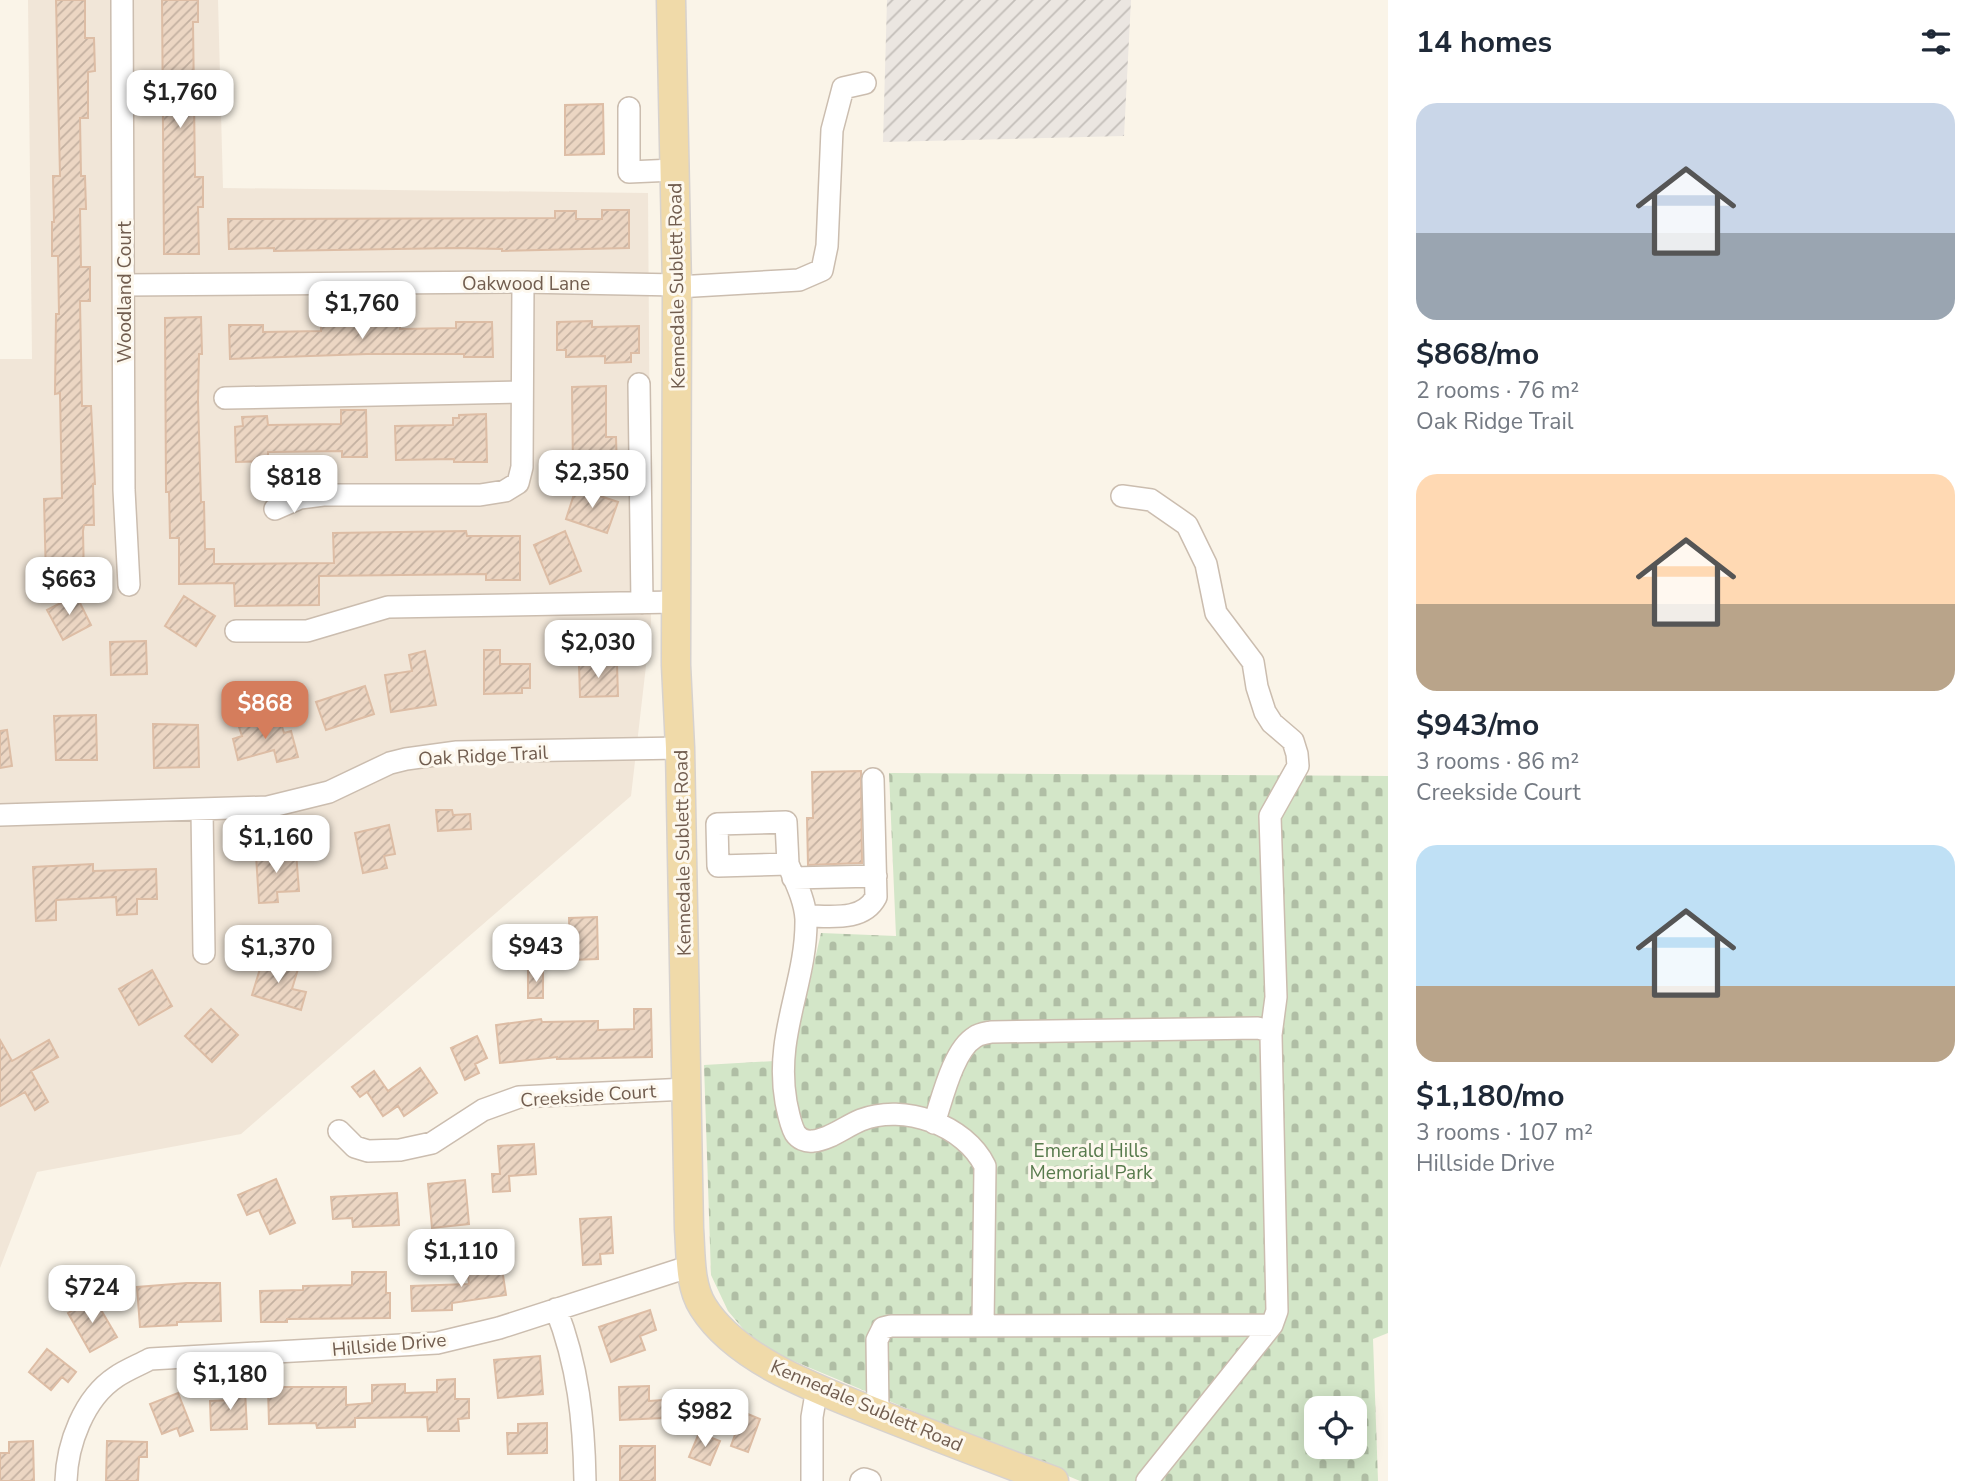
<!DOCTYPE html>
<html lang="en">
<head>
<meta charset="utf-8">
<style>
	:root { --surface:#fff; --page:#f6f6f7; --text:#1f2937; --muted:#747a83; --accent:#d57d5c }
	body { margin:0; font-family:"Nunito Sans",sans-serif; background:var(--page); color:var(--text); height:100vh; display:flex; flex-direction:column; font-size:26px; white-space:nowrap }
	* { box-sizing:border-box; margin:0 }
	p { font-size:23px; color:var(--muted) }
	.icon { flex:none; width:38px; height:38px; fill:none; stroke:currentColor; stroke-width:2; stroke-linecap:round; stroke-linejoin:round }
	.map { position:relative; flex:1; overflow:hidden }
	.sheet { display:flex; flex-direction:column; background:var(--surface); width:595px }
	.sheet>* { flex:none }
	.tools { position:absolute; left:1304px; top:1396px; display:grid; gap:14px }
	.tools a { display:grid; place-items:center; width:63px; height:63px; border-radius:14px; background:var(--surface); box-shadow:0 4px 18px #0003; font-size:35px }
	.price { position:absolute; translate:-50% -60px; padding:0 16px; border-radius:14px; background:#fff; color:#222; font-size:23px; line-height:46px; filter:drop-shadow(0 2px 4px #0008) }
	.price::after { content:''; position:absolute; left:50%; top:42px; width:21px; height:16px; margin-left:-10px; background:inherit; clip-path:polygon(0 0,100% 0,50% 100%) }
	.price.active { background:var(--accent); color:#fff }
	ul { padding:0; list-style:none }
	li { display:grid; align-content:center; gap:14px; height:371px; padding:0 28px }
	li span { display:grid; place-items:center; height:217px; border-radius:21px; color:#555 }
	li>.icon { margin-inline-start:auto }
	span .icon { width:126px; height:126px; fill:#fffc; stroke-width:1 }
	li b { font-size:30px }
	h2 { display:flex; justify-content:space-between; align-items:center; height:84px; padding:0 28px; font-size:30px }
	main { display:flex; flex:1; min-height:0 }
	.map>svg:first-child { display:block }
	.residential { fill:#f1e6d8 }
	.industrial { fill:url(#industrial-furrows) }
	.cemetery { fill:url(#cemetery-stones); fill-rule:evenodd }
	.building { fill:url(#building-hatch); stroke:#ddbda5; stroke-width:2 }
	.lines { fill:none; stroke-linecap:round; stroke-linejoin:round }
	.minor-casing { stroke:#cbbdaf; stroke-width:24 }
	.major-casing { stroke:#d7d2ce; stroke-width:31 }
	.minor { stroke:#fff; stroke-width:21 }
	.major { stroke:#f0daa9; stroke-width:28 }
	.labels { text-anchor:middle; stroke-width:6; stroke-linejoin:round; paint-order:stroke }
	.street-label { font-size:19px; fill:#715d4f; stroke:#fdf8ee }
	.park-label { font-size:19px; fill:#577a4c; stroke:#fdf8ee }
</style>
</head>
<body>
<main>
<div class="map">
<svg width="1388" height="1481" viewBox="0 0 1388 1481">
	<defs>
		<pattern id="industrial-furrows" width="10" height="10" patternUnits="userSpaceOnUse" patternTransform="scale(1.75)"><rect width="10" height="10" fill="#ebe6e1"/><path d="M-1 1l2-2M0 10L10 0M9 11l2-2" fill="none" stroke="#c3beb9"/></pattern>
		<pattern id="cemetery-stones" width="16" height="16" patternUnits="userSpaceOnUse" patternTransform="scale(1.75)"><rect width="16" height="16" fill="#d3e6c8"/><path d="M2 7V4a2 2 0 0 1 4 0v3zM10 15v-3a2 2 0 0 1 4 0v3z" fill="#b0bea5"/></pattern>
		<pattern id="building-hatch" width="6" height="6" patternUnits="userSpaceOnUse" patternTransform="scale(1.75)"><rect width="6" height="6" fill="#ecd6c3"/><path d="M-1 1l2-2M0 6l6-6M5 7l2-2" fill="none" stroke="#c4b1a1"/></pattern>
	</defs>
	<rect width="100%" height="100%" fill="#faf4e8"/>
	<path class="residential" d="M 28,0 L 218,0 L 223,188 L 648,193 L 651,622 L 631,796 L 241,1134 L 37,1172 L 0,1268 L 0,359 L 32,359 Z"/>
	<path class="industrial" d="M 887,0 L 1131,0 L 1124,136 L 883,142 Z"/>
	<path class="cemetery" d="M 889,773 L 1388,776 L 1388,1333 L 1373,1339 L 1378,1481 L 1080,1481 L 784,1357 L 750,1337 L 728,1311 L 711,1275 L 704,1065 L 792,1060 L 821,933 L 896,936 ZM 1316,1409 L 1354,1409 L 1354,1447 L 1316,1447 Z"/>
	<path class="building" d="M 56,0 L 85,0 L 85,38 L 94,38 L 95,71 L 88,72 L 88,118 L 80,118 L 81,176 L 85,176 L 86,209 L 80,209 L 81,267 L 90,267 L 90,301 L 80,301 L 82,406 L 91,406 L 95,484 L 93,484 L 94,525 L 84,525 L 83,531 L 84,579 L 46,579 L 44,499 L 62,498 L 60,393 L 55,394 L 56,314 L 59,314 L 58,256 L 52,256 L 52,222 L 54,222 L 53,176 L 60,176 Z
		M 162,0 L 198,0 L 198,22 L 193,22 L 195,177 L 203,177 L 203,207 L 198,207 L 199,254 L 164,254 Z
		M 603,104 L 604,154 L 565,155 L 565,105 Z
		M 602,210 L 629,210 L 629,248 L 502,251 L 502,249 L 457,248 L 274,251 L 274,248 L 229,249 L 228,219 L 555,218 L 555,211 L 576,211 L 576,219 L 602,219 Z
		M 201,317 L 202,354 L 199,354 L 198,400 L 201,502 L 204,502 L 205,549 L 214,549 L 214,564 L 334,563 L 333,533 L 466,531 L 467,536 L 520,536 L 520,580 L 486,580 L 486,574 L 319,576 L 319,605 L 235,606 L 234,583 L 179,584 L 179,538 L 170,538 L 169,492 L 166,492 L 165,318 Z
		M 592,321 L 592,327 L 639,326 L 639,353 L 631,353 L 631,362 L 605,363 L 605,356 L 566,357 L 566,350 L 557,350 L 557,322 Z
		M 400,322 L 400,329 L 456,328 L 456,322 L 492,322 L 493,357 L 464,357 L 464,354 L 367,354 L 230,359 L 229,325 L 263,325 L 263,332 L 321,331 L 321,324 Z
		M 606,386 L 606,437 L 616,437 L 617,470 L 573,470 L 572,387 Z
		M 341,410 L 366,410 L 367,457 L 342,457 L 342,451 L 268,452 L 268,461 L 236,462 L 235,427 L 243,426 L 242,417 L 267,416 L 268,425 L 341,424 Z
		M 486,414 L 487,462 L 454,462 L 454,459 L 396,460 L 395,426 L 453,425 L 453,418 L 459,418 L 459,415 Z
		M 576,488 L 618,502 L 607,533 L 566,519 Z
		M 565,531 L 581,571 L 550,584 L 534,545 Z
		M 76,595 L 91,625 L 63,640 L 47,610 Z
		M 184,596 L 215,616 L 196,646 L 165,626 Z
		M 146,641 L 147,674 L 111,675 L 110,642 Z
		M 484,650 L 500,650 L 500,664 L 530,664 L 530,688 L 522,688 L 522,693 L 484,694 Z
		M 425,651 L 436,705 L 391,712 L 385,675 L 412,671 L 409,655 Z
		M 617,664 L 618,696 L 580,697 L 579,665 Z
		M 365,686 L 374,714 L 326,730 L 316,702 Z
		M 96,715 L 97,760 L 56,760 L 54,716 Z
		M 279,717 L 284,733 L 291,731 L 298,757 L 277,762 L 274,750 L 238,760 L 233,739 L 242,736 L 239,727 Z
		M 153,724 L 198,725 L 199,767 L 154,768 Z
		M 7,730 L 12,766 L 0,768 L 0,731 Z
		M 861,771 L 862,863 L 808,865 L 807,818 L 813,818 L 812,772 Z
		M 436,810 L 452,810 L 453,815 L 470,814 L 471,829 L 438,831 Z
		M 389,825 L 395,854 L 384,856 L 387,868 L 363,873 L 355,833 Z
		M 296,852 L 299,891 L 277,892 L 278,902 L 259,903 L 256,855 Z
		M 93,864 L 93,871 L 156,869 L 157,899 L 137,899 L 137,914 L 117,915 L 116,897 L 56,900 L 56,920 L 36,921 L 33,867 Z
		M 597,917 L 598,959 L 570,960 L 569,918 Z
		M 263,959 L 298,969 L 292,989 L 306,992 L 301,1010 L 252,995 Z
		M 528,969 L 543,969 L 543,998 L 528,998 Z
		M 152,970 L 172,1006 L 139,1025 L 119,989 Z
		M 211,1009 L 238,1035 L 212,1062 L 185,1036 Z
		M 634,1009 L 651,1009 L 652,1057 L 557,1059 L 557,1057 L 500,1063 L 496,1025 L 541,1019 L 542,1022 L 598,1021 L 598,1030 L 634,1029 Z
		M 477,1036 L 487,1058 L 475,1064 L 479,1073 L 465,1080 L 451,1048 Z
		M 0,1040 L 12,1061 L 49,1040 L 58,1057 L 31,1071 L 48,1102 L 35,1110 L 25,1092 L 0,1106 Z
		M 420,1068 L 437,1093 L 404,1116 L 398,1106 L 383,1116 L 367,1092 L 360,1097 L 352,1087 L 374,1071 L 388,1091 Z
		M 534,1144 L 536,1174 L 509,1176 L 510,1191 L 493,1192 L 492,1174 L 500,1174 L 498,1146 Z
		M 276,1179 L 295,1223 L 270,1234 L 259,1210 L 247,1215 L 238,1195 Z
		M 465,1180 L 469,1224 L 432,1228 L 428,1184 Z
		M 397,1193 L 399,1225 L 353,1227 L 352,1218 L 333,1219 L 331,1197 Z
		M 611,1217 L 613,1253 L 600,1254 L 601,1264 L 583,1265 L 580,1219 Z
		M 501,1262 L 506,1295 L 452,1303 L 452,1310 L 412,1311 L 411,1286 L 469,1284 L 467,1267 Z
		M 352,1272 L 386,1272 L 386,1293 L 390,1293 L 390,1318 L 287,1319 L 287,1322 L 261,1322 L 260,1291 L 303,1290 L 303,1286 L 352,1285 Z
		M 187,1283 L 220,1283 L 221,1321 L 177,1322 L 177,1325 L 140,1327 L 137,1287 Z
		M 94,1298 L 117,1337 L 90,1352 L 68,1313 Z
		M 650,1310 L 656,1330 L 640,1336 L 645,1350 L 611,1362 L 599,1327 Z
		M 47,1349 L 76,1372 L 68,1382 L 62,1377 L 51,1390 L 29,1372 Z
		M 540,1356 L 543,1394 L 498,1398 L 494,1360 Z
		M 455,1379 L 455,1399 L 469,1399 L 469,1418 L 458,1419 L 459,1431 L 428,1431 L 427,1417 L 355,1418 L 355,1427 L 317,1428 L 316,1423 L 269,1424 L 268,1387 L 346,1387 L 346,1405 L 372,1403 L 372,1385 L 405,1384 L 405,1393 L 437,1392 L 437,1380 Z
		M 649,1386 L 649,1401 L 663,1400 L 664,1418 L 620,1420 L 619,1387 Z
		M 230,1390 L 245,1390 L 247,1429 L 211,1430 L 210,1401 L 230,1400 Z
		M 178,1393 L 193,1431 L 180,1436 L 177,1428 L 162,1434 L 150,1404 Z
		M 743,1412 L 760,1419 L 748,1452 L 731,1446 Z
		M 547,1423 L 547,1453 L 508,1454 L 507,1433 L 518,1433 L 518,1424 Z
		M 699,1433 L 720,1441 L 710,1465 L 689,1457 Z
		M 33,1441 L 34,1481 L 0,1481 L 0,1453 L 9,1453 L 9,1442 Z
		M 107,1441 L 147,1442 L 147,1457 L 139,1457 L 138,1481 L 106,1481 Z
		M 620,1446 L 655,1446 L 655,1481 L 620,1481 Z"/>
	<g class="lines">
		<defs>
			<path id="minor" d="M 122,0 L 124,490 L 129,585
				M 629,108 L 629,172 L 674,170
				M 124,285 L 523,282 L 677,285
				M 677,287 L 799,280 L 822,270 L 827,246 L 832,130 L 843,88 L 865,83
				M 639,384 L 642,603
				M 225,398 L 522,392
				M 1122,496 L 1151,500 L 1187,525 L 1206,564 L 1216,613 L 1253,662 L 1257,687 L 1265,712 L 1272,723 L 1293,741 L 1297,754 L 1298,766 L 1270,816 L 1276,997 L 1271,1035
				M 275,509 L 300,498 L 323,495 L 480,495 L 505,491 L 518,483 L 522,467 L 523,282
				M 236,631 L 307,631 L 388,607 L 676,602
				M 202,810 L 204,953
				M 0,815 L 268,807 L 329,792 L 390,763 L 406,759 L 457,752 L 680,748
				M 786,822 L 788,864 L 718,866 L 717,824 Z
				M 788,864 C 795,881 805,900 806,919 C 807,983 774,1034 786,1102 C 788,1111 790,1124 795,1133 C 799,1139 806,1142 813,1141 C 829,1140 846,1126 861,1120 C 904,1103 965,1125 985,1166 L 983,1326
				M 793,878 L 876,876
				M 806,916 C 830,916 863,922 876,897 L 873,779
				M 934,1123 C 942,1100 953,1050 975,1037 C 979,1034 986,1033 991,1032 L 1258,1028 L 1265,1030 L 1271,1035 L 1277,1311 L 1272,1325 L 1147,1481
				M 339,1131 L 355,1147 L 368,1151 L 400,1150 L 432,1143 L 483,1110 L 519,1097 L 687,1089
				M 556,1309 C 578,1365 584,1421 585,1481
				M 878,1413 L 877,1340 L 883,1328 L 891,1326 L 1272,1325
				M 66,1481 C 67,1444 84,1398 116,1377 C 126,1370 139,1365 150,1359 L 437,1343 L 499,1328 L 691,1266
				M 812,1481 L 812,1417 L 817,1388
				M 861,1481 L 864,1479 L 870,1481"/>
			<path id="major" d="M 671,0 L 677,287 L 676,665 L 680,748 L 689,1229 C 691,1254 689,1285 703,1307 C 738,1363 825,1392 884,1416 C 940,1438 997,1460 1054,1481"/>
		</defs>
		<use href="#minor" class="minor-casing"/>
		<use href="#major" class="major-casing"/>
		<use href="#minor" class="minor"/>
		<use href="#major" class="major"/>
	</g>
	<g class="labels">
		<g class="street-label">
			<text x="526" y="290">Oakwood Lane</text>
			<text transform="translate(676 286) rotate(-91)" y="7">Kennedale Sublett Road</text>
			<text transform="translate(124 292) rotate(-90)" y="7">Woodland Court</text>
			<text transform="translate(483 755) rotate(-3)" y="7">Oak Ridge Trail</text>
			<text transform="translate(682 853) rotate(-91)" y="7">Kennedale Sublett Road</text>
			<text transform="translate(588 1095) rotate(-4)" y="7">Creekside Court</text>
			<text transform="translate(389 1344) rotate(-5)" y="7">Hillside Drive</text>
			<text transform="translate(867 1405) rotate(23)" y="7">Kennedale Sublett Road</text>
		</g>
		<g class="park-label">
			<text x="1091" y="1157">Emerald Hills<tspan x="1091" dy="22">Memorial Park</tspan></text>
		</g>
	</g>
</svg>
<div class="tools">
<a><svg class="icon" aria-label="locate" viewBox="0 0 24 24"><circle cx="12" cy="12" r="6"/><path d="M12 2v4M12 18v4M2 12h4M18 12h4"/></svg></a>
</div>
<b class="price" style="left:180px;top:130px">$1,760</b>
<b class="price" style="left:362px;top:341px">$1,760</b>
<b class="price" style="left:592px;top:510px">$2,350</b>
<b class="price" style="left:294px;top:515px">$818</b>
<b class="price" style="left:69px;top:617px">$663</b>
<b class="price" style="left:598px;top:680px">$2,030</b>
<b class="price active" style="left:265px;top:741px">$868</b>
<b class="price" style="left:276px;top:875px">$1,160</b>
<b class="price" style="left:536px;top:984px">$943</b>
<b class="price" style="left:278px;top:985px">$1,370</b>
<b class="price" style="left:461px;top:1289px">$1,110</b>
<b class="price" style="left:92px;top:1325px">$724</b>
<b class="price" style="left:230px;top:1412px">$1,180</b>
<b class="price" style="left:705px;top:1449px">$982</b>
</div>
<section class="sheet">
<h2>14 homes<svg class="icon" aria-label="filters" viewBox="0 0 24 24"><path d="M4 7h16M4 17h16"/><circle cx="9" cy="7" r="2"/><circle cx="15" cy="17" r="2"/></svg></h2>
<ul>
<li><span style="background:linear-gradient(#c9d6e8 60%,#9aa5b1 0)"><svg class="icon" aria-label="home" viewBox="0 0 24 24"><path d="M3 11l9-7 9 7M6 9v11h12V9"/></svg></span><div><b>$868/mo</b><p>2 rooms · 76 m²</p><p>Oak Ridge Trail</p></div></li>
<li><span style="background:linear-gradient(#ffd9b3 60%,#b9a48a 0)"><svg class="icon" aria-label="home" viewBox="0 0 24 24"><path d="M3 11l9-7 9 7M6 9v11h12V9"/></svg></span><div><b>$943/mo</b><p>3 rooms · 86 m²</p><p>Creekside Court</p></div></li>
<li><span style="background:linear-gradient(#bfe0f5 65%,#b9a48a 0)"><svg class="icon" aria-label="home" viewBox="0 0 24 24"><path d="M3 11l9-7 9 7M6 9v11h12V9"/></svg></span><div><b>$1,180/mo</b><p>3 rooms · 107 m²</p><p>Hillside Drive</p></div></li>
</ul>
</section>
</main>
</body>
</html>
